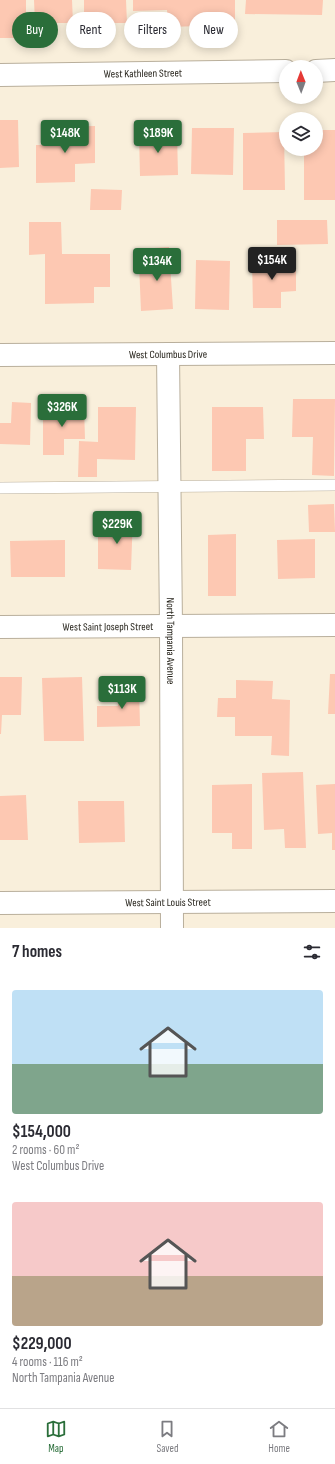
<!DOCTYPE html>
<html lang="en">
<head>
<meta charset="utf-8">
<style>
	:root { --surface:#fff; --page:#f2f2f3; --text:#2b2b33; --muted:#7c7c81; --line:#e1e1e2; --accent:#2a6e3a }
	body { margin:0; font-family:"Sofia Sans Condensed",sans-serif; background:var(--page); color:var(--text); height:100vh; display:flex; flex-direction:column; font-size:15px; white-space:nowrap }
	* { box-sizing:border-box; margin:0 }
	p { font-size:13px; color:var(--muted) }
	.icon { flex:none; width:22px; height:22px; fill:none; stroke:currentColor; stroke-width:2; stroke-linecap:round; stroke-linejoin:round }
	.map { position:relative; height:928px; overflow:hidden }
	.sheet { display:flex; flex-direction:column; background:var(--surface); flex:1 }
	.sheet>* { flex:none }
	.banner { position:absolute; left:12px; top:12px; width:311px; height:36px; display:flex; gap:8px }
	.needle { width:26px; rotate:359deg }
	.buttons { position:absolute; left:279px; top:60px; display:grid; gap:8px }
	.buttons a { display:grid; place-items:center; width:44px; height:44px; border-radius:50%; background:var(--surface); box-shadow:0 2px 10px #0003; font-size:20px }
	.price { position:absolute; translate:-50% -34px; padding:0 9px; border-radius:4px; background:var(--accent); color:#fff; font-size:13px; line-height:26px; filter:drop-shadow(0 1px 2px #0008) }
	.price::after { content:''; position:absolute; left:50%; top:24px; width:12px; height:9px; margin-left:-6px; background:inherit; clip-path:polygon(0 0,100% 0,50% 100%) }
	.price.active { background:#222; color:#fff }
	ul { padding:0; list-style:none }
	li { display:grid; align-content:center; gap:8px; height:212px; padding:0 12px }
	li span { display:grid; place-items:center; height:124px; border-radius:4px; color:#555 }
	li>.icon { margin-inline-start:auto }
	span .icon { width:72px; height:72px; fill:#fffc; stroke-width:1 }
	li b { font-size:17px }
	h2 { display:flex; justify-content:space-between; align-items:center; height:48px; padding:0 12px; font-size:17px }
	.pill { padding:0 14px; border-radius:18px; background:var(--surface); box-shadow:0 2px 10px #0003; font-size:14px; line-height:36px }
	.pill.active { background:var(--accent); color:#fff }
	.menu { display:flex; justify-content:space-around; align-items:center; height:56px; border-top:1px solid var(--line); background:var(--surface); font-size:11px; color:var(--muted) }
	.menu a { display:grid; justify-items:center; gap:2px }
	.menu .active { color:var(--accent) }
	.map>svg:first-child { display:block }
	.building { fill:#fdc8b2 }
	.lines { fill:none; stroke-linecap:round; stroke-linejoin:round }
	.lane-casing { stroke:#b9af9c; stroke-width:12 }
	.street-casing { stroke:#b9af9c; stroke-width:24 }
	.secondary-casing { stroke:#b9af9c; stroke-width:24 }
	.lane { stroke:#fff; stroke-width:11 }
	.street { stroke:#fff; stroke-width:22 }
	.secondary { stroke:#fff; stroke-width:22 }
	.labels { text-anchor:middle; stroke-width:4; stroke-linejoin:round; paint-order:stroke }
	.street-label { font-size:11px; fill:#27241c; stroke:#fff }
</style>
</head>
<body>
<div class="map">
<svg width="335" height="928" viewBox="0 0 335 928">
	<rect width="100%" height="100%" fill="#f9efdb"/>
	<path class="building" d="M 0,0 L 26,0 L 26,38 L 0,38 Z
		M 34,0 L 72,0 L 73,23 L 35,23 Z
		M 84,0 L 126,0 L 127,23 L 84,23 Z
		M 133,0 L 235,0 L 235,25 L 168,27 L 167,10 L 133,11 Z
		M 246,0 L 323,0 L 322,15 L 245,14 Z
		M 0,120 L 18,120 L 19,167 L 0,168 Z
		M 95,126 L 95,163 L 75,164 L 75,182 L 36,183 L 36,145 L 56,145 L 56,127 Z
		M 192,128 L 234,128 L 233,175 L 191,174 Z
		M 316,130 L 335,130 L 335,200 L 304,200 L 304,149 L 316,149 Z
		M 284,132 L 285,190 L 243,190 L 243,133 Z
		M 177,133 L 178,175 L 140,176 L 139,134 Z
		M 91,189 L 122,190 L 121,210 L 90,210 Z
		M 277,220 L 327,220 L 328,244 L 277,245 Z
		M 29,222 L 61,222 L 62,254 L 110,254 L 110,287 L 94,287 L 94,303 L 45,304 L 45,254 L 29,255 Z
		M 169,247 L 173,309 L 141,311 L 139,264 L 155,263 L 154,248 Z
		M 296,258 L 296,291 L 281,292 L 281,308 L 253,308 L 252,259 Z
		M 196,260 L 230,261 L 229,310 L 195,309 Z
		M 293,399 L 335,399 L 334,476 L 312,475 L 313,437 L 292,437 Z
		M 12,402 L 31,403 L 30,445 L 0,444 L 0,423 L 11,423 Z
		M 84,407 L 85,439 L 64,439 L 64,455 L 43,455 L 43,408 Z
		M 98,407 L 136,407 L 135,460 L 97,459 L 97,477 L 78,477 L 79,441 L 98,442 Z
		M 212,407 L 263,407 L 264,439 L 246,439 L 246,471 L 212,471 Z
		M 334,504 L 335,532 L 309,532 L 308,505 Z
		M 116,513 L 133,514 L 131,570 L 98,569 L 98,532 L 115,532 Z
		M 236,534 L 236,596 L 208,596 L 208,535 Z
		M 315,539 L 315,578 L 278,579 L 277,540 Z
		M 65,540 L 65,577 L 11,577 L 10,541 Z
		M 330,674 L 335,674 L 335,714 L 328,714 Z
		M 0,677 L 22,677 L 21,715 L 2,715 L 1,734 L 0,734 Z
		M 82,677 L 84,741 L 44,741 L 42,678 Z
		M 236,680 L 273,681 L 272,699 L 290,700 L 289,756 L 271,755 L 272,736 L 235,736 L 235,717 L 217,717 L 218,698 L 236,698 Z
		M 118,686 L 139,686 L 140,726 L 97,727 L 97,706 L 118,706 Z
		M 303,772 L 306,848 L 285,848 L 284,829 L 264,830 L 262,773 Z
		M 252,784 L 252,849 L 232,849 L 232,833 L 212,833 L 212,785 Z
		M 335,784 L 335,850 L 332,850 L 332,833 L 318,834 L 316,785 Z
		M 26,795 L 28,840 L 0,840 L 0,796 Z
		M 78,801 L 124,801 L 125,842 L 79,843 Z"/>
	<g class="lines">
		<defs>
			<path id="lane" d="M 0,488 L 335,485"/>
			<g id="street">
				<path d="M 316,71 L 335,70"/>
				<path id="s1" d="M 0,75 L 286,71"/>
				<path id="s2" d="M 168,354 L 171,626 L 172,928"/>
				<path id="s3" d="M 0,627 L 335,625"/>
				<path id="s4" d="M 0,903 L 335,901"/>
			</g>
			<g id="secondary">
				<path id="s5" d="M 0,355 L 335,353"/>
			</g>
		</defs>
		<use href="#lane" class="lane-casing"/>
		<use href="#street" class="street-casing"/>
		<use href="#secondary" class="secondary-casing"/>
		<use href="#lane" class="lane"/>
		<use href="#street" class="street"/>
		<use href="#secondary" class="secondary"/>
	</g>
	<g class="labels">
		<g class="street-label">
			<text dy="4" stroke="none"><textPath href="#s1" startOffset="143">West Kathleen Street</textPath></text>
			<text dy="4" stroke="none"><textPath href="#s5" startOffset="168">West Columbus Drive</textPath></text>
			<text dy="4" stroke="none"><textPath href="#s3" startOffset="108">West Saint Joseph Street</textPath></text>
			<text dy="4" stroke="none"><textPath href="#s2" startOffset="287">North Tampania Avenue</textPath></text>
			<text dy="4" stroke="none"><textPath href="#s4" startOffset="168">West Saint Louis Street</textPath></text>
		</g>
	</g>
</svg>
<div class="buttons">
<a><svg class="needle" viewBox="-14 -14 28 28"><path d="M0-13l5 13h-10z" fill="#e53935"/><path d="M0 13l5-13h-10z" fill="#7c7c81"/></svg></a>
<a><svg class="icon" aria-label="layers" viewBox="0 0 24 24"><path d="M12 4l9 5-9 5-9-5zM3 14l9 5 9-5"/></svg></a>
</div>
<b class="price" style="left:65px;top:154px">$148K</b>
<b class="price" style="left:158px;top:154px">$189K</b>
<b class="price active" style="left:272px;top:281px">$154K</b>
<b class="price" style="left:157px;top:282px">$134K</b>
<b class="price" style="left:62px;top:428px">$326K</b>
<b class="price" style="left:117px;top:545px">$229K</b>
<b class="price" style="left:122px;top:710px">$113K</b>
<div class="banner">
<a class="pill active">Buy</a>
<a class="pill">Rent</a>
<a class="pill">Filters</a>
<a class="pill">New</a>
</div>
</div>
<section class="sheet">
<h2>7 homes<svg class="icon" aria-label="filters" viewBox="0 0 24 24"><path d="M4 7h16M4 17h16"/><circle cx="9" cy="7" r="2"/><circle cx="15" cy="17" r="2"/></svg></h2>
<ul>
<li><span style="background:linear-gradient(#bfe0f5 60%,#7fa58c 0)"><svg class="icon" aria-label="home" viewBox="0 0 24 24"><path d="M3 11l9-7 9 7M6 9v11h12V9"/></svg></span><div><b>$154,000</b><p>2 rooms · 60 m²</p><p>West Columbus Drive</p></div></li>
<li><span style="background:linear-gradient(#f6c9c9 60%,#b9a48a 0)"><svg class="icon" aria-label="home" viewBox="0 0 24 24"><path d="M3 11l9-7 9 7M6 9v11h12V9"/></svg></span><div><b>$229,000</b><p>4 rooms · 116 m²</p><p>North Tampania Avenue</p></div></li>
</ul>
</section>
<nav class="menu">
<a class="active"><svg class="icon" aria-label="map" viewBox="0 0 24 24"><path d="M3 6l6-2 6 2 6-2v14l-6 2-6-2-6 2zM9 4v14M15 6v14"/></svg>Map</a>
<a><svg class="icon" aria-label="saved" viewBox="0 0 24 24"><path d="M7 4h10v16l-5-4-5 4z"/></svg>Saved</a>
<a><svg class="icon" aria-label="home" viewBox="0 0 24 24"><path d="M3 11l9-7 9 7M6 9v11h12V9"/></svg>Home</a>
</nav>
</body>
</html>
